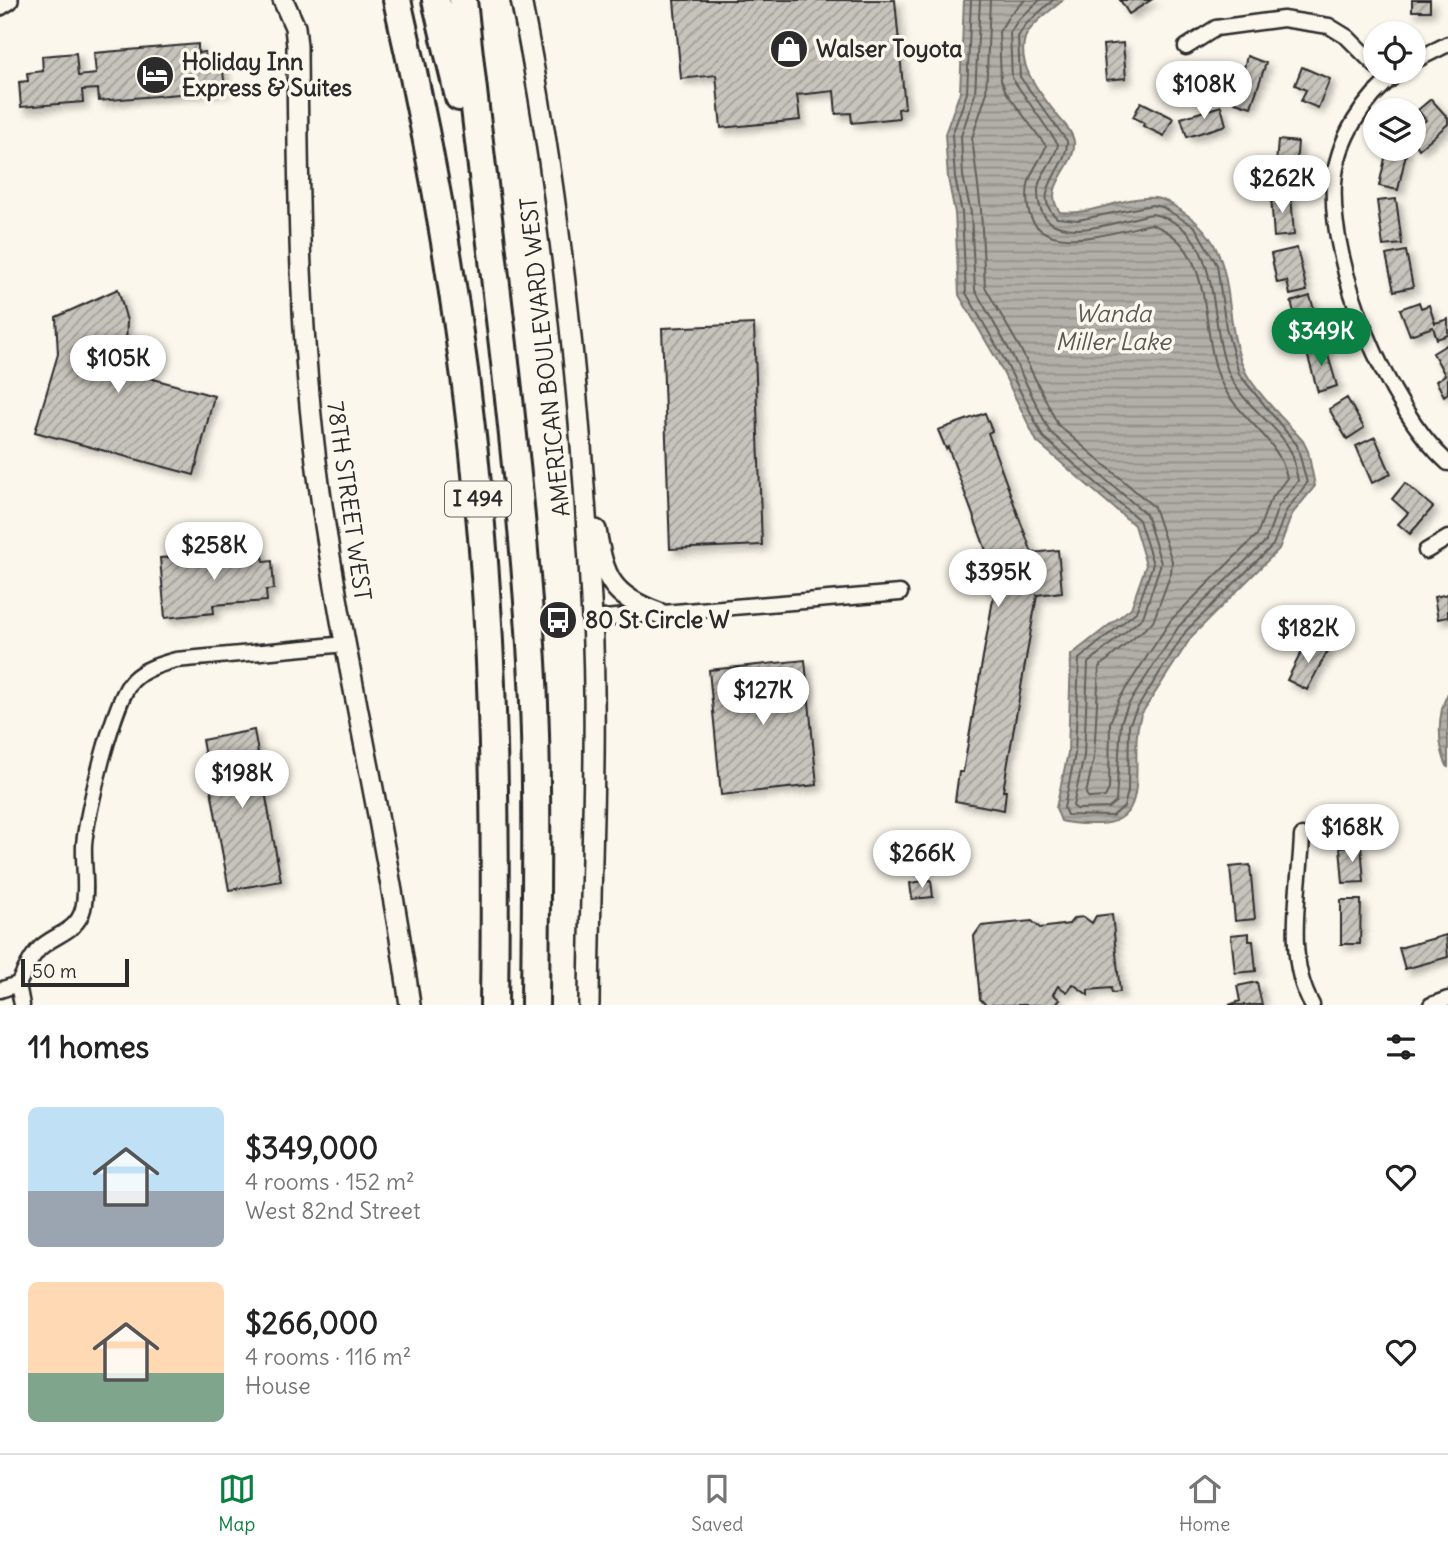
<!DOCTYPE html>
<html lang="en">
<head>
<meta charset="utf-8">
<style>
	:root { --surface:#fff; --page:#f6f6f6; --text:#222; --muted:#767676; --line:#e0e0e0; --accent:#0b8043 }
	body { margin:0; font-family:Delius,sans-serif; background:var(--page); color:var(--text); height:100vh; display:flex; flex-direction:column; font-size:26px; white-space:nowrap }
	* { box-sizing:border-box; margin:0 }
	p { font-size:23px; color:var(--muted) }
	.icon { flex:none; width:38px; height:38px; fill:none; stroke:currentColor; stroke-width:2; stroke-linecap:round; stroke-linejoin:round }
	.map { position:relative; height:1005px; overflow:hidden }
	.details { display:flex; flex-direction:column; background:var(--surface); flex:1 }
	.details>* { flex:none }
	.fabs { position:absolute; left:1363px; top:21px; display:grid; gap:14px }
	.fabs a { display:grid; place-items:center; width:63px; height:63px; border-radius:50%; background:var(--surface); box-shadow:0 2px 5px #0004; font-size:35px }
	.scale { position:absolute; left:21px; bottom:18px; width:108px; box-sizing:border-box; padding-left:7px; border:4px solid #2b2b2b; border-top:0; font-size:19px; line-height:24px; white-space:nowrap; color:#2b2b2b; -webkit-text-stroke:5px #fbf7ec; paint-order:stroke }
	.price { position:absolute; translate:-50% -60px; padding:0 16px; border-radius:24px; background:#fff; color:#222; font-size:23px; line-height:46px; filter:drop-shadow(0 2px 4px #0008) }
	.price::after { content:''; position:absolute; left:50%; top:42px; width:21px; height:16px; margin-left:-10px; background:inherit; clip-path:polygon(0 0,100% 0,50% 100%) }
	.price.on { background:var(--accent); color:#fff }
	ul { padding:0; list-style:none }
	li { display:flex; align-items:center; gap:21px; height:175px; padding:0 28px }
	li span { display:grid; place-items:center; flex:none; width:196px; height:140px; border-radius:10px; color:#555 }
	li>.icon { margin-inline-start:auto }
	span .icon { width:84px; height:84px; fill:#fffc; stroke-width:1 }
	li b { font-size:30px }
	h2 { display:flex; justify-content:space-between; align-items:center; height:84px; padding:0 28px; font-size:30px }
	.tab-bar { display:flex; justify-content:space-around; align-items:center; height:98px; border-top:2px solid var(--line); background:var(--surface); font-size:19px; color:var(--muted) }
	.tab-bar a { display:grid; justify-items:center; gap:4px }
	.tab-bar .on { color:var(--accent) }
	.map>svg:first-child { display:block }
	.water { fill:url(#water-rules); stroke:#7b7a75; stroke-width:2 }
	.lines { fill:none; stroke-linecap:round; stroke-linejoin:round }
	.shore { stroke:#61605d; stroke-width:2 }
	.building { fill:url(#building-hatch); stroke:#2b2b2b; stroke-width:2; filter:url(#shadow) }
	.street-casing { stroke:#2b2b2b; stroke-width:19 }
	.secondary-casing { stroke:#2b2b2b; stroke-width:24 }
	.highway-casing { stroke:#2b2b2b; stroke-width:32 }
	.street { stroke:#fbf7ec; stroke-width:14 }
	.secondary { stroke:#fbf7ec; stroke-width:19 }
	.highway { stroke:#fbf7ec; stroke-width:26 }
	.labels { text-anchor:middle; stroke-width:7; stroke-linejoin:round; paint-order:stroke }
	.shield { fill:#fbf7ec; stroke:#696865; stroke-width:2 }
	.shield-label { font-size:21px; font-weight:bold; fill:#2b2b2b }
	.poi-label { font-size:23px; font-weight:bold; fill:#2b2b2b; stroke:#fbf7ec; text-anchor:start }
	.street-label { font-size:23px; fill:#2b2b2b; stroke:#fbf7ec }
	.water-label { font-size:24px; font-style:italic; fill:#5a5956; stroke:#fbf7ec }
</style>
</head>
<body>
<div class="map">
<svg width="1448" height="1005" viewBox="0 0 1448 1005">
	<defs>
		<pattern id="water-rules" width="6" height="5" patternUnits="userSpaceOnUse" patternTransform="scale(1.75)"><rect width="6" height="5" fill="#b1afa7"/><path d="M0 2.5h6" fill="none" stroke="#908f88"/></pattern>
		<pattern id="building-hatch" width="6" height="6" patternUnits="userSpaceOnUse" patternTransform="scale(1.75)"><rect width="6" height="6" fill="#c7c4bc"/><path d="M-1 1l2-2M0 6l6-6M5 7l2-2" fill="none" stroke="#a29f99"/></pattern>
		<filter id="shadow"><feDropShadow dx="5" dy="5" stdDeviation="3.5" flood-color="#0004"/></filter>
	</defs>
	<rect width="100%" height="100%" fill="#fbf7ec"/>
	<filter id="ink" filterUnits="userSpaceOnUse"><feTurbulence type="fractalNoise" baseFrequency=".0143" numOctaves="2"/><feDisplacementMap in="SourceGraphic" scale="14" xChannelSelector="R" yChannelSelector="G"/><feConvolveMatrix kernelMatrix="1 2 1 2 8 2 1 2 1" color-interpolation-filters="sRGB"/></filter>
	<g filter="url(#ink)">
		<path class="water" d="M 964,0 L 1063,0 C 1052,10 1030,24 1025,38 C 1016,67 1041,94 1057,115 C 1063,123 1073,132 1074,142 C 1077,167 1040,186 1060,212 C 1093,216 1126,195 1155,198 C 1166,199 1174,206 1183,212 C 1243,250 1219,315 1245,371 C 1254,390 1287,423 1303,441 L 1308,451 L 1315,486 L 1292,514 L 1279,549 L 1192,636 L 1142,713 C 1125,750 1158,822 1099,824 C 1086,824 1074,825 1061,821 L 1056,808 L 1068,753 L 1071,655 L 1131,608 L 1146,565 L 1134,525 L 1037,442 L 997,360 L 959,295 L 955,213 L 948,178 L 945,134 L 960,92 Z
			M 1448,693 L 1448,768 C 1437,746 1437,714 1448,693 Z"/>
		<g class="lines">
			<path class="shore" d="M 971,0 L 967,93 L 952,135 L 955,177 L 962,213 L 966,293 L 1003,357 L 1043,437 L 1139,520 L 1153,564 L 1136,612 L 1079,659 L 1075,754 L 1064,808 L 1067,815 L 1112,816 L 1124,807 L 1128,791 L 1129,725 L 1136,710 L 1186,631 L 1273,545 L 1286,511 L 1307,483 L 1297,445 L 1239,374 L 1226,328 L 1217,265 L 1195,227 L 1162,207 L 1152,205 L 1078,220 L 1057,218 C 1028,193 1069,167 1067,141 L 1020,77 L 1018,37 L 1025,25 L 1053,0
				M 980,0 L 975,94 L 961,136 L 963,176 L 971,213 L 975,290 L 1011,353 L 1050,432 L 1146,514 L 1161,563 L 1143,617 L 1088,663 L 1084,756 L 1073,806 L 1077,809 L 1109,808 L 1116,802 L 1121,722 L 1128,705 L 1179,626 L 1266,541 L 1278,507 L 1298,481 C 1296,472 1295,462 1292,454 C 1279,425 1245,407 1231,378 C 1205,327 1228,229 1152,214 C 1114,221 1036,255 1038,189 C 1039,173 1056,160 1058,144 L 1012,78 L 1010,33 L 1018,20 L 1040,0
				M 990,0 L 986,95 L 972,138 L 981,210 L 985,287 L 1020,348 L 1058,425 L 1154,507 L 1172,561 L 1171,573 L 1153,622 L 1099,667 L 1094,757 L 1086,794 L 1089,798 L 1105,797 L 1109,789 L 1110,723 L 1119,699 L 1171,620 L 1257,535 L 1269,502 L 1287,478 C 1279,437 1237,418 1221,382 C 1198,330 1218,247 1151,224 C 1109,233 1017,266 1028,185 C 1030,171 1042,159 1046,146 L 1006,92 L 1001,80 L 999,32 L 1010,14 L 1025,0"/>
		</g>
		<path class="building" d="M 674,0 L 895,0 L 905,108 L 898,109 L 899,118 L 852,123 L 851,113 L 836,114 L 834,91 L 797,95 L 800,120 L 721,128 L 716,75 L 681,79 Z
			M 1120,0 L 1151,0 L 1129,14 Z
			M 1412,0 L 1430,0 L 1430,11 L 1412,11 Z
			M 1123,43 L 1126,78 L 1106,80 L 1103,45 Z
			M 198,44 L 198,53 L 205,52 L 206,62 L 222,61 L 225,90 L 99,101 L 98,89 L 82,90 L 83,102 L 21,107 L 19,82 L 28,81 L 27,73 L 43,71 L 42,56 L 76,53 L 78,76 L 96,74 L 94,53 Z
			M 1247,56 L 1266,63 L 1251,107 L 1235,102 Z
			M 1302,67 L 1330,79 L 1318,108 L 1301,101 L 1306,90 L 1295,85 Z
			M 1431,99 L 1448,118 L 1448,124 L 1419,149 L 1414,142 L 1414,130 L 1426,120 L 1418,110 Z
			M 1141,102 L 1173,118 L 1164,136 L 1143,126 L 1144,123 L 1133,117 Z
			M 1221,106 L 1226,125 L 1187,137 L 1181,118 Z
			M 1278,140 L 1298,142 L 1295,178 L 1275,177 Z
			M 1387,149 L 1407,149 L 1398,190 L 1379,186 Z
			M 1291,194 L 1294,235 L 1274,237 L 1271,196 Z
			M 1396,199 L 1402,244 L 1383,246 L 1377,201 Z
			M 1297,248 L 1307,291 L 1290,295 L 1287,281 L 1277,283 L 1271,254 Z
			M 1406,251 L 1413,287 L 1394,291 L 1386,255 Z
			M 118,289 L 127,321 L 125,371 L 214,396 L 194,475 L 35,432 L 58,354 L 56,317 Z
			M 1310,296 L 1322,336 L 1303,342 L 1291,302 Z
			M 1419,302 L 1421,308 L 1429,305 L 1435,323 L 1448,319 L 1448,335 L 1437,339 L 1433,327 L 1410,335 L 1400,309 Z
			M 754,324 L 762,545 L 670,549 L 662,328 Z
			M 1448,344 L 1448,393 L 1444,396 L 1436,381 L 1445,375 L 1433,353 Z
			M 1325,345 L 1337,386 L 1318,392 L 1306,350 Z
			M 1347,398 L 1364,428 L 1347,439 L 1329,409 Z
			M 985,413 L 992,431 L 988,433 L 1032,553 L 1058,550 L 1062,592 L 1037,595 L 1003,791 L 1006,791 L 1004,810 L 955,801 L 959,772 L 963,772 L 995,588 L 982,586 L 981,571 L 992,567 L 948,447 L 946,449 L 938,430 Z
			M 1375,437 L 1391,474 L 1372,483 L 1356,446 Z
			M 1405,483 L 1433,507 L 1410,534 L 1398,524 L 1408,513 L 1392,499 Z
			M 262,550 L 264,562 L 272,561 L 274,589 L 266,590 L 267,601 L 213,605 L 214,613 L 165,618 L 160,558 Z
			M 1448,594 L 1448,617 L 1438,619 L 1434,597 Z
			M 1308,639 L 1328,650 L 1307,690 L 1287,680 Z
			M 805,660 L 817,785 L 721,795 L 709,670 Z
			M 254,730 L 281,881 L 229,890 L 202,740 Z
			M 1361,845 L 1364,882 L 1343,883 L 1340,847 Z
			M 1250,865 L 1255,919 L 1235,921 L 1230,867 Z
			M 931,880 L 933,897 L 912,899 L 910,883 Z
			M 1341,900 L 1361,900 L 1360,944 L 1341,944 Z
			M 1112,914 L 1120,992 L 1112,993 L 1111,988 L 1088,990 L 1088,995 L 1073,984 L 1067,992 L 1058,986 L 1053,994 L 1060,1000 L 1055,1005 L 986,1005 L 980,999 L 974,936 L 981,926 L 1032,921 L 1040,928 L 1069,924 L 1074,918 L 1084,917 L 1092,923 L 1096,916 Z
			M 1249,933 L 1249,941 L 1253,941 L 1256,971 L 1235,973 L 1231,935 Z
			M 1446,935 L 1448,957 L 1405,969 L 1399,948 Z
			M 1257,982 L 1262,1005 L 1229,1005 L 1240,1001 L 1237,986 Z"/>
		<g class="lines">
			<defs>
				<path id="street" d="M 1186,47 L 1216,28 L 1283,19 L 1329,26 L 1347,37 L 1376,66
					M 1414,61 L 1448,44
					M 1399,72 C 1364,98 1337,139 1334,183 C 1329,265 1387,408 1448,463
					M 1426,551 L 1448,538
					M 592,619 L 900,593
					M 1302,836 C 1300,889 1284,957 1312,1005
					M 18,984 L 22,1005
					M 0,990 L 18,984 C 25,972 30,957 40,948 C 55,934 77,932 83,909 C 88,889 83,865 84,845 C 86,816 114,698 133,680 C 144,669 161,664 176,660 L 346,644
					M 1431,1005 L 1448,999"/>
				<path id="secondary" d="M 283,0 L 295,27 L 297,46 C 298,192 299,339 319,484 C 343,659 386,830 410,1005
					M 521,0 C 562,204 582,411 592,619 C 598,748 590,876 589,1005
					M 0,5 L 8,0
					M 596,530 C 604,578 611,596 659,613"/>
				<path id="highway" d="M 397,0 C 439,181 468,364 483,549 C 495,701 496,853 494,1005
					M 436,0 L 459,97
					M 463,0 C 485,210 516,419 530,630 C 539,755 536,880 535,1005"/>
			</defs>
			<use href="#street" class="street-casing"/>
			<use href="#secondary" class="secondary-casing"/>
			<use href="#highway" class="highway-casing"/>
			<use href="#street" class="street"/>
			<use href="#secondary" class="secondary"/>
			<use href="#highway" class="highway"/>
		</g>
	</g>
	<defs>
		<symbol id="shop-disc" viewBox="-11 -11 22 22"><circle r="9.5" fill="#2b2b2b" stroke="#fbf7ec"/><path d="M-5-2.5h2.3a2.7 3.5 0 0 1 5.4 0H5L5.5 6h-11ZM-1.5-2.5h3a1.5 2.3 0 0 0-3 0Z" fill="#fff"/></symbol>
		<symbol id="hotel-disc" viewBox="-11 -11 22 22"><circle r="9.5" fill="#2b2b2b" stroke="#fbf7ec"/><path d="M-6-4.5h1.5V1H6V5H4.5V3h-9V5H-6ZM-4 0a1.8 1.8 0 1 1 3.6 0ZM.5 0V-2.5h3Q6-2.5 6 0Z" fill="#fff"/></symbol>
		<symbol id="bus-disc" viewBox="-11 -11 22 22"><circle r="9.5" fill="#2b2b2b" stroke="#fbf7ec"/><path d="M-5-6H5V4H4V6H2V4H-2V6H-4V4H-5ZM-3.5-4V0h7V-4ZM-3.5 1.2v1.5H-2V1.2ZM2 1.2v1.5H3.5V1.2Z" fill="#fff"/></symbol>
	</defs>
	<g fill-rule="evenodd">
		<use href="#shop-disc" x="767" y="27" width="44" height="44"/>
		<use href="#hotel-disc" x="133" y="53" width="44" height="44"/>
		<use href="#bus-disc" x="536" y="598" width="44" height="44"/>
	</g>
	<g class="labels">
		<rect class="shield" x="445" y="481.5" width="66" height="35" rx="5"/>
		<g class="shield-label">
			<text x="478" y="506">I 494</text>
		</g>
		<g class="poi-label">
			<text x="816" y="57">Walser Toyota</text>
			<text x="182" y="70">Holiday Inn<tspan x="182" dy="26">Express &amp; Suites</tspan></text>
			<text x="585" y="628">80 St Circle W</text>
		</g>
		<g class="street-label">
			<text transform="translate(545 357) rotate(-96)" y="8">AMERICAN BOULEVARD WEST</text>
			<text transform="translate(349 501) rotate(82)" y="8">78TH STREET WEST</text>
		</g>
		<g class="water-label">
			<text x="1113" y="322">Wanda<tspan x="1113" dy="28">Miller Lake</tspan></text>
		</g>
	</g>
</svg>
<div class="fabs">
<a><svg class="icon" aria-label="locate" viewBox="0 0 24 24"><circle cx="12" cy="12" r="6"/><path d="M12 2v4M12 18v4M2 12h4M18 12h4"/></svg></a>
<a><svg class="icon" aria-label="layers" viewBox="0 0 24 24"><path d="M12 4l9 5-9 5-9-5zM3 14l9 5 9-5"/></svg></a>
</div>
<div class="scale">50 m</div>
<b class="price" style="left:1204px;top:121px">$108K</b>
<b class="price" style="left:1282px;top:215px">$262K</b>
<b class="price on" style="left:1321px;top:368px">$349K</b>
<b class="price" style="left:118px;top:395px">$105K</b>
<b class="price" style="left:214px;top:582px">$258K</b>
<b class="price" style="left:998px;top:609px">$395K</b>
<b class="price" style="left:1308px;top:665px">$182K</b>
<b class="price" style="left:763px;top:727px">$127K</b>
<b class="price" style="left:242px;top:810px">$198K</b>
<b class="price" style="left:1352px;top:864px">$168K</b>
<b class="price" style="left:922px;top:890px">$266K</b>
</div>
<section class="details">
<h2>11 homes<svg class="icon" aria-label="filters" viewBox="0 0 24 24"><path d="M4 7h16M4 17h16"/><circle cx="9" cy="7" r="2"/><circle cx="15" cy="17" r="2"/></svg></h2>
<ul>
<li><span style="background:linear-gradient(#bfe0f5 60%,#9aa5b1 0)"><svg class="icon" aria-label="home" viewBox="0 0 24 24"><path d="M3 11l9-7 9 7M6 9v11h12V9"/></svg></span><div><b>$349,000</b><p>4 rooms · 152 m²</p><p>West 82nd Street</p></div><svg class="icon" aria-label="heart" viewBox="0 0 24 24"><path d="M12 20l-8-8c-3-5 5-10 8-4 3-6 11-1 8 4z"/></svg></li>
<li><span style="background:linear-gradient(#ffd9b3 65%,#7fa58c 0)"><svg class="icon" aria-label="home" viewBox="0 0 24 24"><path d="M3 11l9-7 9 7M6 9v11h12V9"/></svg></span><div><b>$266,000</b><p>4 rooms · 116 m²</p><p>House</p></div><svg class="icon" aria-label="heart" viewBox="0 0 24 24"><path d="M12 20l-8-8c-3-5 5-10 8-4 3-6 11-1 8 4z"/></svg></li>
</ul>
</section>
<nav class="tab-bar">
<a class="on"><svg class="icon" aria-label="map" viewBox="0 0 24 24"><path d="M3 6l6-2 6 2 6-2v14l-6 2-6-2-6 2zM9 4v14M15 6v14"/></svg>Map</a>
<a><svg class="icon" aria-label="saved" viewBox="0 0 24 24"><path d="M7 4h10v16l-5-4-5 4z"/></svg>Saved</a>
<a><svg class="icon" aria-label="home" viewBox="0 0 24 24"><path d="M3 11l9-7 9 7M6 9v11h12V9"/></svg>Home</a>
</nav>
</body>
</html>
